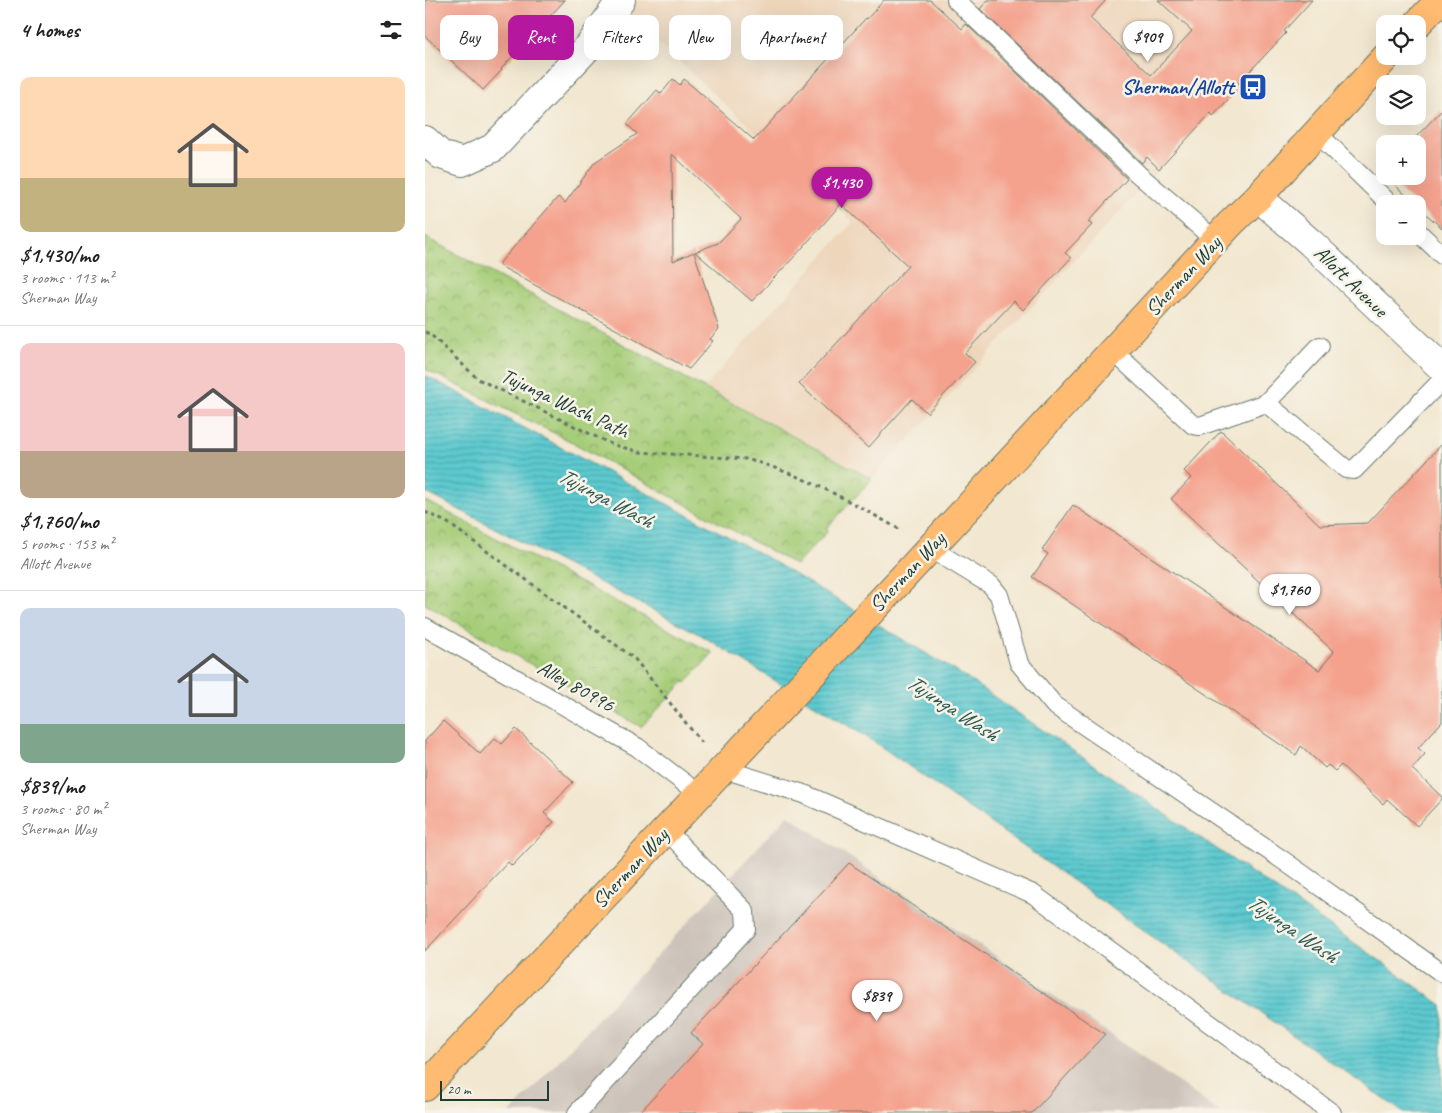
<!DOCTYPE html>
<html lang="en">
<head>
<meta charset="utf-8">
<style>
	:root { --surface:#fff; --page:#f2f2f2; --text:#222; --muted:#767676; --line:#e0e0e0; --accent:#b5179e }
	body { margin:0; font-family:Caveat,sans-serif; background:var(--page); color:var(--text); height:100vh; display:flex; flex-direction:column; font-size:19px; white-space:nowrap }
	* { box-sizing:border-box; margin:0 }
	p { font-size:16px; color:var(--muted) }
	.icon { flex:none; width:28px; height:28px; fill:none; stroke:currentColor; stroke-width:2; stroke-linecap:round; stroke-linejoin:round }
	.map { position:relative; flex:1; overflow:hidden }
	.drawer { display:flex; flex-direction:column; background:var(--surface); width:425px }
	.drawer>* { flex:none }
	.banner { position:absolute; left:15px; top:15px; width:475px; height:45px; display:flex; gap:10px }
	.controls { position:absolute; left:951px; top:15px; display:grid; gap:10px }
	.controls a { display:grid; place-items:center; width:50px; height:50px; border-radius:10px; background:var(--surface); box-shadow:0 5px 20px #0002; font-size:25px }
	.scale { position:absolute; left:15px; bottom:12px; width:109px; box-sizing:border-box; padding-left:5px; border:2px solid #1f3d34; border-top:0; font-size:14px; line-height:18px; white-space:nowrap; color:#1f3d34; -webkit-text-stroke:4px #f7f3e8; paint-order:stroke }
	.price { position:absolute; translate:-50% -42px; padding:0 11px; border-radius:18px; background:#fff; color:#222; font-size:16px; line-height:32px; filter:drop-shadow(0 1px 2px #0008) }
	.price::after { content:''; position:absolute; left:50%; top:30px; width:15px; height:11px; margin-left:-8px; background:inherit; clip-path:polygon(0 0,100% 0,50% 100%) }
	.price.active { background:var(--accent); color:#fff }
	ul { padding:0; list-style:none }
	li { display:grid; align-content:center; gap:10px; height:265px; padding:0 20px }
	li+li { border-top:1px solid var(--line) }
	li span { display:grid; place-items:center; height:155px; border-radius:10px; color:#555 }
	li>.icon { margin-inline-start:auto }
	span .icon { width:90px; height:90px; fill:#fffc; stroke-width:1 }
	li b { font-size:21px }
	h2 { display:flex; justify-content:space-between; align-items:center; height:60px; padding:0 20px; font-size:21px }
	.tag { padding:0 18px; border-radius:10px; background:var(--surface); box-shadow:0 5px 20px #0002; font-size:18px; line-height:45px }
	.tag.active { background:var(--accent); color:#fff }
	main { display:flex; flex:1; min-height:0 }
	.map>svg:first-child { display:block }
	.built { fill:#eed6bb }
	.industrial { fill:#ccc2b9 }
	.park { fill:url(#park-crowns); stroke:#628556 }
	.water { fill:url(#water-rules); stroke:#3e8482 }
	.building { fill:#f4a28d }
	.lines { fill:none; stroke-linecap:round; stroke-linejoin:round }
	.lane-casing { stroke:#69786b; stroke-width:20 }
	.street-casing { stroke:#69786b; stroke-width:30 }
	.primary-casing { stroke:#69786b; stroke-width:30 }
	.path { stroke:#69786b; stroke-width:3; stroke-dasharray:4 4; stroke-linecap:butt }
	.lane { stroke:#fff; stroke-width:18 }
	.street { stroke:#fff; stroke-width:28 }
	.primary { stroke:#ffbb71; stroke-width:28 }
	.labels { text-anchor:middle; stroke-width:5; stroke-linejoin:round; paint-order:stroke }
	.transit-label { font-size:21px; font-weight:bold; fill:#164399; stroke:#f7f3e8; text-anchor:end }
	.street-label { font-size:21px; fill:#1f3d34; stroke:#f7f3e8 }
	.water-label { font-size:22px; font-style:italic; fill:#2b5953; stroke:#f7f3e8 }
</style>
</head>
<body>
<main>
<section class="drawer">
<h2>4 homes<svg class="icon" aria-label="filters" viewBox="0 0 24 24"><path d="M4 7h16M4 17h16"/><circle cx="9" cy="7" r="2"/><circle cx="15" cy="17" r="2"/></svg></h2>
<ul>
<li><span style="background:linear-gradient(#ffd9b3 65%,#c2b280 0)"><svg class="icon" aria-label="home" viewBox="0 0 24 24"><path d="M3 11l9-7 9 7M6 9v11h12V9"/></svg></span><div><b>$1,430/mo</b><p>3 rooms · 113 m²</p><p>Sherman Way</p></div></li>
<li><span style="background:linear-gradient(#f6c9c9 70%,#b9a48a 0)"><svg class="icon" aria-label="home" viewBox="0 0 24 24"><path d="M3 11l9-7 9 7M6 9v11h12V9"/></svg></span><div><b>$1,760/mo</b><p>5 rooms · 153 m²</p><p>Allott Avenue</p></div></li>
<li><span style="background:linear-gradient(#c9d6e8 75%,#7fa58c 0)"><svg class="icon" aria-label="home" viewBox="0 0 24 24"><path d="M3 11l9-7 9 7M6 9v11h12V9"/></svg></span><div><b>$839/mo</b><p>3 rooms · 80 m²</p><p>Sherman Way</p></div></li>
</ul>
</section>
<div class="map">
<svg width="1017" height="1113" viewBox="0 0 1017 1113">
	<defs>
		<pattern id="park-crowns" width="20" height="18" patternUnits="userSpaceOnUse" patternTransform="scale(1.25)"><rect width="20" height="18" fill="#a6cd78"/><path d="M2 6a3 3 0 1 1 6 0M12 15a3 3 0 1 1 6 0" fill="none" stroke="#87a863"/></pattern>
		<pattern id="water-rules" width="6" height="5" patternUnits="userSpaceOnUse" patternTransform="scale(1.25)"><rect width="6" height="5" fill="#5dcad0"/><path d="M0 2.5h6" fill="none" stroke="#4ca5aa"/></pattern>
	</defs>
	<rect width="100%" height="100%" fill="#f7f3e8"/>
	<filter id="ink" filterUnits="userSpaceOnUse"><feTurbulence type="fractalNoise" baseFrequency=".02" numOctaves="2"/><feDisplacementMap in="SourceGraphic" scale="10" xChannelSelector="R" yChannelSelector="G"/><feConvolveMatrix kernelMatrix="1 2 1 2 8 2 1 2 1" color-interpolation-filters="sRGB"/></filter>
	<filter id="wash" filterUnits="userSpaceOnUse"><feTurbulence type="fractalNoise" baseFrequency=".0096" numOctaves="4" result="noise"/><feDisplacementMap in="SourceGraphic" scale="20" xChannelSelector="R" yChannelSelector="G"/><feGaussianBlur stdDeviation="1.12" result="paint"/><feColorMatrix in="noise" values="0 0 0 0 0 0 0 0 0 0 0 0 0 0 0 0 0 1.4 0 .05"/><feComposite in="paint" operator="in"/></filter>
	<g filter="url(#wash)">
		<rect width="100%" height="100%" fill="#f2e7d0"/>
		<path class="built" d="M 212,0 L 891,0 L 447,479 L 279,388 L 428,222 L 200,12 Z"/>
		<path class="industrial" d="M 363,815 L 685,1034 L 796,1113 L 85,1113 Z"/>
		<path class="park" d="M 0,237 L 447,479 L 401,529 L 403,531 L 371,565 L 143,440 L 0,369 Z
			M 0,501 L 7,504 L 288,653 L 261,683 L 259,682 L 216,727 L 0,604 Z"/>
		<path class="water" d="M 0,375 L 336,554 L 537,675 L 947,955 L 1017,1005 L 1017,1113 L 979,1113 L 448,741 L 276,635 L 0,492 Z"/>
		<g id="blocks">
			<path class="building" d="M 0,0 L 140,0 L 76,69 L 77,70 L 58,90 L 0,36 Z
				M 459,0 L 505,0 L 537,29 L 541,24 L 702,179 L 663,222 L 667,225 L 640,253 L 646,258 L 598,310 L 589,301 L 540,353 L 550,362 L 502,413 L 487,399 L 443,448 L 374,384 L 483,266 L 416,204 L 372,254 L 327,301 L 270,252 L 293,243 L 316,219 L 247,154 L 248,261 L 269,252 L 294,329 L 285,339 L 288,341 L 264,369 L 73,265 L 133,197 L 140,203 L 170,162 L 212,134 L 202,124 L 232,90 L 236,94 L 248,79 L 255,85 L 259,79 L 329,140 L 441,18 L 442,19 Z
				M 563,0 L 681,0 L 665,18 L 726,75 L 767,31 L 733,0 L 887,0 L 859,31 L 861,33 L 808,89 L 811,91 L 788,116 L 786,113 L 734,169 L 722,157 L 717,163 L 555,9 Z
				M 1017,110 L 1017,228 L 992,206 L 992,204 L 990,204 L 970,185 L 975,179 L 972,176 L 992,176 L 992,144 L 984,144 Z
				M 796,431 L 895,525 L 943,523 L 1017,444 L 1017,722 L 993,748 L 1000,754 L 987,769 L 1017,797 L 1017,799 L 992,826 L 962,799 L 958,804 L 916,765 L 910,771 L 903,765 L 900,768 L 876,746 L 871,755 L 607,577 L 623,554 L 617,550 L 648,505 L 894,670 L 909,652 L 746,499 L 766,478 L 759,471 Z
				M 18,721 L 55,754 L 70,738 L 77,744 L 91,729 L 148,782 L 119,813 L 129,822 L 87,866 L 83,862 L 0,951 L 0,741 Z
				M 424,863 L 680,1034 L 607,1113 L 214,1113 L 278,1044 L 266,1033 Z"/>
		</g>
	</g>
	<g filter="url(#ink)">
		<use href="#blocks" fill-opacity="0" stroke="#69786b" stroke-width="1"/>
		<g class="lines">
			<defs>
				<path id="lane" d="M 531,0 L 713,174 L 791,241
					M 892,133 L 965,204
					M 992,231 L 1017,255
					M 688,351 L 768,425 L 775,426 L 841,403 L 921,469 L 929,470 L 1017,380
					M 841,403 L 895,346
					M 505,548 L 566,585 L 574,595 L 594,663 L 629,705 L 859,861 L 1017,973
					M 0,627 L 212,747 L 274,794
					M 298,769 L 379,794 L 608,894 L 907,1113
					M 152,1113 L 321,929 L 320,911 L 241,830"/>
				<path id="street" d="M 0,140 L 16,155 L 37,162 L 68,148 L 165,45 L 196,0
					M 833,197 L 886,243 L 1017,368"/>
				<path id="primary" d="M 992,24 L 1015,0
					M 0,1087 L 483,572 L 805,224 L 833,197 L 962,56"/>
			</defs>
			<use href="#lane" class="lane-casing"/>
			<use href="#street" class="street-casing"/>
			<use href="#primary" class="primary-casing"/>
			<path class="path" d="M 0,332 L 5,334 L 53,379 L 186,444 L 215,452 L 321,459 C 377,474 427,502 477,531
				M 0,512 L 23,523 L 209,658 L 277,743"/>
			<use href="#lane" class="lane"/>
			<use href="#street" class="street"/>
			<use href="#primary" class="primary"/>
		</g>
	</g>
	<defs>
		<symbol id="bus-square" viewBox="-11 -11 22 22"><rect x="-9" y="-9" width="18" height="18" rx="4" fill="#1a4fb4" stroke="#f7f3e8"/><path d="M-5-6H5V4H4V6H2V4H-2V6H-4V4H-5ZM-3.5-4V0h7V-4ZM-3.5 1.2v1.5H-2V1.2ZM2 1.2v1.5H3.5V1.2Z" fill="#fff"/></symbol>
	</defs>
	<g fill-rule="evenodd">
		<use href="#bus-square" x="812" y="71" width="32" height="32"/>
	</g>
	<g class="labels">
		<g class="transit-label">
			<text x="809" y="94">Sherman/Allott</text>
		</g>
		<g class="street-label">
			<text transform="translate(758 276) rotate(-47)" y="7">Sherman Way</text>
			<text transform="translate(926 281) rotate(44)" y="7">Allott Avenue</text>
			<text transform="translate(140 403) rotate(25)" y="7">Tujunga Wash Path</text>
			<text transform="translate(482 572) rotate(-47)" y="7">Sherman Way</text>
			<text transform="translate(151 686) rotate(29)" y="7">Alley 80996</text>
			<text transform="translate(205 868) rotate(-47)" y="7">Sherman Way</text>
		</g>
		<g class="water-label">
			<text transform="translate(181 497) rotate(28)" y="8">Tujunga Wash</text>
			<text transform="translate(528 707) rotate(33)" y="8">Tujunga Wash</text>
			<text transform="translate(868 928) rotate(34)" y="8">Tujunga Wash</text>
		</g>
	</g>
</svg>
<div class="controls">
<a><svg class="icon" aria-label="locate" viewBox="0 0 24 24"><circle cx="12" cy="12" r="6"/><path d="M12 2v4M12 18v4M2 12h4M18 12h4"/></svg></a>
<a><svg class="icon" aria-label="layers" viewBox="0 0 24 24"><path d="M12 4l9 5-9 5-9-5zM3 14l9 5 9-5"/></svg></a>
<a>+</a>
<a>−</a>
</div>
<div class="scale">20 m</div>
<b class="price" style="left:723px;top:63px">$909</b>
<b class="price active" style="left:417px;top:209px">$1,430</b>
<b class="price" style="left:865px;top:616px">$1,760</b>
<b class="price" style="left:452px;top:1022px">$839</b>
<div class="banner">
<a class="tag">Buy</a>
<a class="tag active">Rent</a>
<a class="tag">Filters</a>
<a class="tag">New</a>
<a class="tag">Apartment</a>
</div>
</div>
</main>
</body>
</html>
